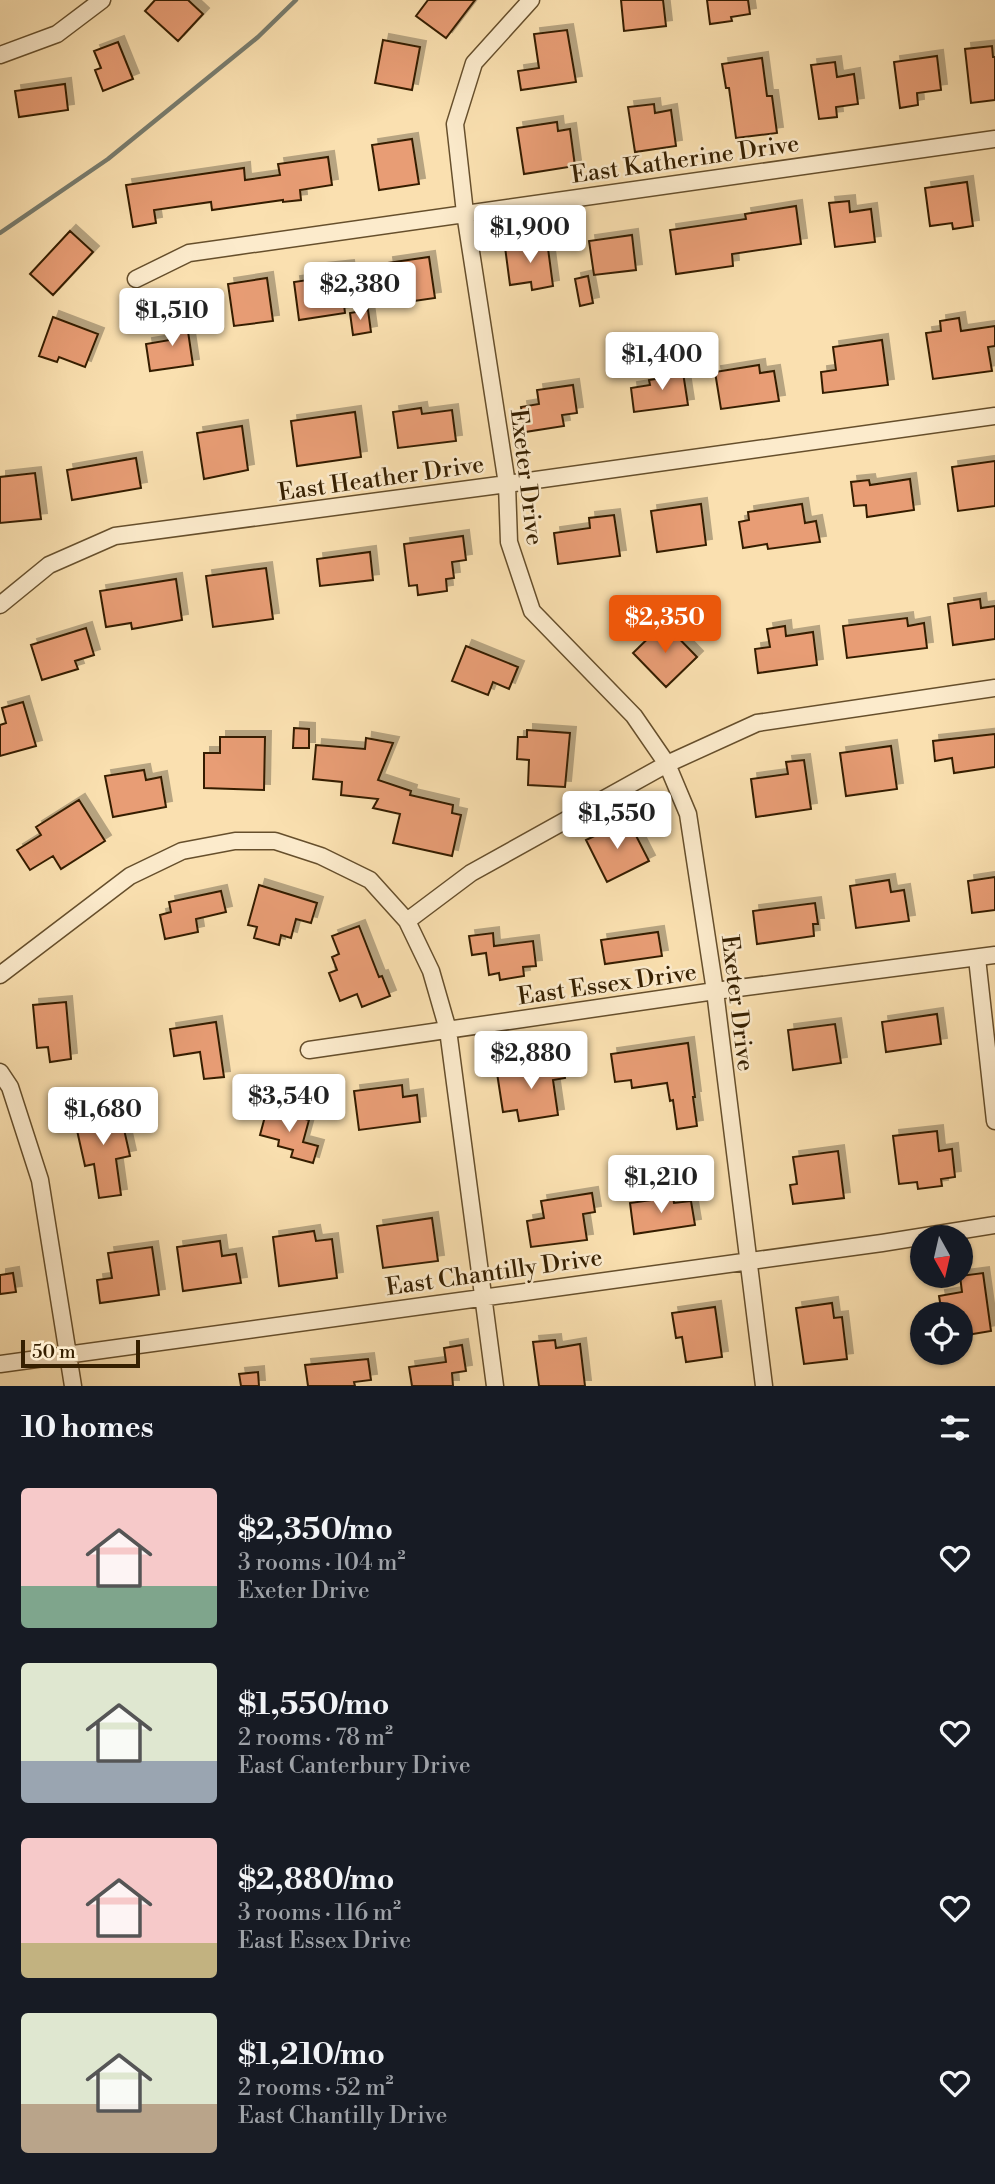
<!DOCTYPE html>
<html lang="en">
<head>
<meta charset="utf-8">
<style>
	:root { --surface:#171b24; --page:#242831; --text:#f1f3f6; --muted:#9ea1a6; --accent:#ea580c }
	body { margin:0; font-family:"Libre Bodoni",serif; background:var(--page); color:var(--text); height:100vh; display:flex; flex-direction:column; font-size:26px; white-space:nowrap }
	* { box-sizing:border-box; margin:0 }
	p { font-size:23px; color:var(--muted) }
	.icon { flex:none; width:38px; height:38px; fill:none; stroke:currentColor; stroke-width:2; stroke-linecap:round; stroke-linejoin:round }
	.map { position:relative; height:1386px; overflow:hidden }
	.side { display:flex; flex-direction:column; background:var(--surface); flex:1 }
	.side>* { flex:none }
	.needle { width:46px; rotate:172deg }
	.buttons { position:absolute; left:910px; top:1225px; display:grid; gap:14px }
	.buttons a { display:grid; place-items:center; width:63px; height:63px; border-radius:50%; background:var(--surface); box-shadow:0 2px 5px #0004; font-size:35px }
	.scale { position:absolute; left:21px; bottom:18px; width:119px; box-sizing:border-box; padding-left:7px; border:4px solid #351f00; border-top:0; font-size:19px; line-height:24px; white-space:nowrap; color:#351f00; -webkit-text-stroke:5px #fcebcc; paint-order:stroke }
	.price { position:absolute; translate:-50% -60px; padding:0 16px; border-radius:7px; background:#fff; color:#222; font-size:23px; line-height:46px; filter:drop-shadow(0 2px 4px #0008) }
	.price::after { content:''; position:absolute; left:50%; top:42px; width:21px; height:16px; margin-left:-10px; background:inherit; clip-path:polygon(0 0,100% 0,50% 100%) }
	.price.selected { background:var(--accent); color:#fff }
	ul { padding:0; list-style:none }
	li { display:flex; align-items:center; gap:21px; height:175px; padding:0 21px }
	li span { display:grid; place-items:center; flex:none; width:196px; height:140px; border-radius:7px; color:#555 }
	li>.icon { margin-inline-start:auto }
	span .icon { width:84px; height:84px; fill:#fffc; stroke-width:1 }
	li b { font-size:30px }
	h2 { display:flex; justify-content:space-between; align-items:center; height:84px; padding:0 21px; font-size:30px }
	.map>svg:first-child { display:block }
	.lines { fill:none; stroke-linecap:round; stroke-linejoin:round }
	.stream { stroke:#787c6e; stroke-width:4.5 }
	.building { fill:#e89d74; stroke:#351f00; stroke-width:2; filter:url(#shadow) }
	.minor-casing { stroke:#664f2c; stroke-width:19 }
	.minor { stroke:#fcebcc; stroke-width:16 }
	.labels { text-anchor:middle; stroke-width:5; stroke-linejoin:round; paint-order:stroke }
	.street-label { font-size:24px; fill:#351f00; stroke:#fcebcc }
</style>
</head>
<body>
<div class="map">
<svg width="995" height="1386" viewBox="0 0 995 1386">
	<defs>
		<filter id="shadow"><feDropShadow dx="6" dy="-6" stdDeviation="0" flood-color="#0004"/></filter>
	</defs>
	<rect width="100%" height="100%" fill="#fae0b0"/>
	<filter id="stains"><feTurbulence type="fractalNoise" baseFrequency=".00286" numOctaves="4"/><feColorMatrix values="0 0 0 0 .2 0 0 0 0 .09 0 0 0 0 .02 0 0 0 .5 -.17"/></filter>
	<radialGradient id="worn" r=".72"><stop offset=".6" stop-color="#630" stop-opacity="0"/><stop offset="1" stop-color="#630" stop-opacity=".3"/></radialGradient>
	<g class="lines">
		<path class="stream" d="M 0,233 L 108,159 L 258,37 L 296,0"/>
	</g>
	<path class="building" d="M 155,0 L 188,0 L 203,14 L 178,41 L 145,11 Z
		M 428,0 L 475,0 L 446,38 L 416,16 Z
		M 621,0 L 663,0 L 666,26 L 624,31 Z
		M 707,0 L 748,0 L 750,14 L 731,17 L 732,21 L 710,24 Z
		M 567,30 L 576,82 L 521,90 L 518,71 L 539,68 L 534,34 Z
		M 383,40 L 420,47 L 412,90 L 375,83 Z
		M 118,42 L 133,79 L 103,91 L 95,70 L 101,68 L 94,51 Z
		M 992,46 L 993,57 L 995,57 L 995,100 L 971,103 L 965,49 Z
		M 937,56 L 941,90 L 917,93 L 918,105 L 900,108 L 894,62 Z
		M 762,58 L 767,96 L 772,96 L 777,133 L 736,138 L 729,88 L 726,88 L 722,64 Z
		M 835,62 L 837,77 L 854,74 L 858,104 L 836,107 L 837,117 L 819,119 L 811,65 Z
		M 65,84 L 68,110 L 19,117 L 15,91 Z
		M 654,104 L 655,113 L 671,110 L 676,146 L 635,152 L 628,107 Z
		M 557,122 L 558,131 L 570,129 L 575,166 L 524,174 L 517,128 Z
		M 412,139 L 419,184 L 379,190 L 372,145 Z
		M 328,157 L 332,185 L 300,190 L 301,200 L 283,202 L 283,200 L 212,210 L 211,202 L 154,210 L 156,223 L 133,227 L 126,185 L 244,168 L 245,180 L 280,175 L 278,164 Z
		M 967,182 L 973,226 L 953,229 L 952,223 L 930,226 L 925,188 Z
		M 849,201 L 850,212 L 871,209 L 875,242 L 835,247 L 829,203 Z
		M 796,206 L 801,244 L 732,254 L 733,266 L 676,274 L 670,230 L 746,219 L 745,214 Z
		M 70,231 L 93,252 L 53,295 L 30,274 Z
		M 632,235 L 636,270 L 594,275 L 589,241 Z
		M 547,241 L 553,286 L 532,290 L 531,282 L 510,285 L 505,247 Z
		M 429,257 L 435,298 L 393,304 L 387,263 Z
		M 348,266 L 351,287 L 342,288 L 345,313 L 299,320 L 294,282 L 322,278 L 321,269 Z
		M 588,276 L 593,303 L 580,306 L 575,279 Z
		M 267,278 L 273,321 L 234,326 L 228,284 Z
		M 368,310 L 371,332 L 353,335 L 350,313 Z
		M 53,317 L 98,334 L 85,367 L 59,357 L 57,362 L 39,356 Z
		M 186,318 L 193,365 L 150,371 L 146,344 L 170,340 L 167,320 Z
		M 959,318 L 961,331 L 995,326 L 995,346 L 988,347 L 992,371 L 933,379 L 926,333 L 941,331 L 940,321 Z
		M 882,340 L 888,385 L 823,393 L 821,372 L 836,370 L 833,347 Z
		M 759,365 L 760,373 L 774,371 L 779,401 L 721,409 L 715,372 Z
		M 682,366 L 688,405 L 634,412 L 631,388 L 650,385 L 649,380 L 662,378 L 661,369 Z
		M 573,385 L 577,413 L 562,415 L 564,426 L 525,432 L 521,407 L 539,404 L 537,390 Z
		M 421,408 L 422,414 L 452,410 L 456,441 L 398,448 L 393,412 Z
		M 355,412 L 361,457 L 297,466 L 291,421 Z
		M 242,426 L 248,470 L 204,479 L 197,433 Z
		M 136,458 L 141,488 L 72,500 L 67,470 Z
		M 995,461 L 995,506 L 958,511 L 952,467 Z
		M 35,473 L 41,519 L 0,523 L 0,477 Z
		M 910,479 L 914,510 L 867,517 L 866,505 L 854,506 L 851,482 L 869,480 L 870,485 Z
		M 701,504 L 706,545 L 657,552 L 651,511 Z
		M 802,504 L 805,523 L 816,521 L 820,542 L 768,549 L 767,544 L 743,548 L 739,522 L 749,520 L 748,512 Z
		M 614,515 L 620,556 L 558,564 L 554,533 L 590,528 L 589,518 Z
		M 463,536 L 466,560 L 452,562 L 454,578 L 446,579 L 447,591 L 418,595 L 417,585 L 409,586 L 404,544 Z
		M 370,552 L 373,580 L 320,586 L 317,559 Z
		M 266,568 L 273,619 L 213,627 L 206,576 Z
		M 176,579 L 182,620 L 132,629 L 131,623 L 106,627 L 100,591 Z
		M 980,599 L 981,608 L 995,606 L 995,639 L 953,645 L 948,604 Z
		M 907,618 L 908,626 L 924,623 L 927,648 L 847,658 L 843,626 Z
		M 664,623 L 697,657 L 666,687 L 633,653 Z
		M 785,626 L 786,636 L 813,632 L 817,665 L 758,673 L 755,649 L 770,647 L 767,629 Z
		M 86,628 L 94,655 L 75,661 L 78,669 L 42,680 L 31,645 Z
		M 466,646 L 518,667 L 509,689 L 493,682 L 488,695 L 452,681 Z
		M 23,702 L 36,746 L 0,756 L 0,725 L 6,723 L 2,708 Z
		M 294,728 L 309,729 L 309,748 L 293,748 Z
		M 527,730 L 570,733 L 565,787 L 528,785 L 529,760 L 517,759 L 518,737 L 527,737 Z
		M 995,734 L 995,767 L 954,773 L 952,758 L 935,761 L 933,741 Z
		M 220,737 L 265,737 L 264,790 L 204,788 L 204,753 L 220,753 Z
		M 366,738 L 393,743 L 378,780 L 411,791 L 410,795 L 453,805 L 452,813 L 461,815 L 452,856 L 393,843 L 400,814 L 373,808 L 378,799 L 341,795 L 342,782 L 313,779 L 316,745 L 365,749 Z
		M 891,746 L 897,789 L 846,796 L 840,753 Z
		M 804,760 L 811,809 L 756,817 L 751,779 L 788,774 L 786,762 Z
		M 144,770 L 146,780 L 161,777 L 166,807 L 113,817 L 105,776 Z
		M 79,800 L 105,841 L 61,869 L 53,856 L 30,870 L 17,850 L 41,835 L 36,827 Z
		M 628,820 L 649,861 L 607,882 L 586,840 Z
		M 995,877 L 995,910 L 972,913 L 968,881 Z
		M 889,880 L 891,892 L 904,890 L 909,921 L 856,928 L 850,886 Z
		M 259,885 L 317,903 L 311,923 L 296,919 L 291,938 L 281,935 L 279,945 L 254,938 L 257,927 L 248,925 Z
		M 221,891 L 226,912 L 196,919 L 198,932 L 165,939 L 160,915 L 171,912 L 169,902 Z
		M 815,903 L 818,924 L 813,924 L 814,936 L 757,944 L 753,911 Z
		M 359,926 L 379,977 L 382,976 L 390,996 L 362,1007 L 357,994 L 340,1001 L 329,973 L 337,970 L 332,957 L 339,954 L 332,936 Z
		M 658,932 L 662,956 L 605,964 L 601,940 Z
		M 493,933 L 494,946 L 533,941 L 536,966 L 523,967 L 524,976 L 500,980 L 499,973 L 489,975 L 486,953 L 472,955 L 469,936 Z
		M 66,1002 L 71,1059 L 50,1062 L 48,1047 L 37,1048 L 33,1005 Z
		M 937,1014 L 941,1044 L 886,1052 L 882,1022 Z
		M 216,1022 L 224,1077 L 204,1079 L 200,1052 L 174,1056 L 170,1029 Z
		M 835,1024 L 841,1063 L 793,1070 L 788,1030 Z
		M 688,1043 L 695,1097 L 693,1097 L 697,1126 L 677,1129 L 673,1100 L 670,1101 L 667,1083 L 632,1088 L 631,1080 L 615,1082 L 611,1054 Z
		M 563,1063 L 565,1078 L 553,1080 L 558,1115 L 519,1121 L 517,1110 L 503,1112 L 497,1073 Z
		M 402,1085 L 403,1097 L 417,1095 L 420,1122 L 359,1130 L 354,1091 Z
		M 119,1107 L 130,1156 L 116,1159 L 121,1195 L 99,1198 L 94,1164 L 85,1166 L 74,1117 Z
		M 267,1109 L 309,1120 L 303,1142 L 318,1146 L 313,1163 L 291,1157 L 293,1150 L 278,1146 L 279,1140 L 260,1135 Z
		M 937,1131 L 939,1151 L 952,1149 L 955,1177 L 941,1179 L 942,1186 L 918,1189 L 917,1182 L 899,1184 L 893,1136 Z
		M 838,1151 L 844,1198 L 793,1204 L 790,1185 L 797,1184 L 793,1157 Z
		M 592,1193 L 595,1212 L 583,1214 L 587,1240 L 531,1247 L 527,1221 L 544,1218 L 541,1201 Z
		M 673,1197 L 674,1203 L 691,1201 L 695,1225 L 634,1234 L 630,1203 Z
		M 432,1218 L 438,1261 L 383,1268 L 377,1226 Z
		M 314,1231 L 316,1241 L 332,1239 L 337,1278 L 279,1286 L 273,1237 Z
		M 220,1241 L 222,1256 L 236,1254 L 241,1283 L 183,1291 L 177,1247 Z
		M 152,1247 L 159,1295 L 100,1303 L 97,1280 L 112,1278 L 108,1253 Z
		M 13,1273 L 16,1292 L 0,1294 L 0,1275 Z
		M 983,1273 L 991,1331 L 961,1336 L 961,1314 L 942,1314 L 939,1296 L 962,1292 L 960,1276 Z
		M 832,1303 L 834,1318 L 842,1317 L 847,1359 L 804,1364 L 796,1308 Z
		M 715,1307 L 722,1357 L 686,1362 L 682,1337 L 676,1338 L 672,1313 Z
		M 555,1340 L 556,1348 L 580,1344 L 585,1386 L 539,1386 L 533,1342 Z
		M 462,1345 L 466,1371 L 452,1373 L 453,1386 L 412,1386 L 409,1367 L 446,1362 L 444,1348 Z
		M 368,1359 L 371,1380 L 354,1382 L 355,1386 L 308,1386 L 305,1365 Z
		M 258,1372 L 259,1386 L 241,1386 L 239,1374 Z"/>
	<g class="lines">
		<defs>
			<path id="minor" d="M 531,0 L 474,63 L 455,124 L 465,213 L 507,484 L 509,542 L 532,611 L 634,716 L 667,764 L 688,814 L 715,991 L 764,1386
				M 0,55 L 57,34 L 102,0
				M 136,279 L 189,253 L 995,139
				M 0,605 L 49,565 L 115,536 L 507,484 L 995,416
				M 407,921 L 471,873 L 667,764 L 757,723 L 995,688
				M 977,958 L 995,1121
				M 0,975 L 130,876 L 182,851 L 235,841 L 275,841 L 321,856 L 370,880 L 407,921 L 431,971 L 448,1030 L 495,1386
				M 309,1050 L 715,991 L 995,955
				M 0,1072 L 10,1087 L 40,1180 L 73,1386
				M 0,1364 L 882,1243 L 995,1225"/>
		</defs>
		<use href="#minor" class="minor-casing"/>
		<use href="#minor" class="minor"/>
	</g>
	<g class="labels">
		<g class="street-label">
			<text transform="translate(685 159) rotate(-8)" y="8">East Katherine Drive</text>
			<text transform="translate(527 477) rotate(83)" y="8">Exeter Drive</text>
			<text transform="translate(381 478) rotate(-8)" y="8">East Heather Drive</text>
			<text transform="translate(607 984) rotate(-8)" y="8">East Essex Drive</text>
			<text transform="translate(738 1003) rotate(83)" y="8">Exeter Drive</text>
			<text transform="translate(494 1272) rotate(-8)" y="8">East Chantilly Drive</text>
		</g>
	</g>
	<rect width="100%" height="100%" filter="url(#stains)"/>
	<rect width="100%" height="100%" fill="url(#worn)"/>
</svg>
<div class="buttons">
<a><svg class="needle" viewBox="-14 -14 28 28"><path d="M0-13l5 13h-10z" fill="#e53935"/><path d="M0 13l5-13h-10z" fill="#9ea1a6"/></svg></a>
<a><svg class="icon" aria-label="locate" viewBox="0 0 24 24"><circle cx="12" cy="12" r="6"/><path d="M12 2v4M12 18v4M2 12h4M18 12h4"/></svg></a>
</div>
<div class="scale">50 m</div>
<b class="price" style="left:530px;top:265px">$1,900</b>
<b class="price" style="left:360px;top:322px">$2,380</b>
<b class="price" style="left:172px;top:348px">$1,510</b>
<b class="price" style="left:662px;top:392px">$1,400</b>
<b class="price selected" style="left:665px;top:655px">$2,350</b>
<b class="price" style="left:617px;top:851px">$1,550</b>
<b class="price" style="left:531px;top:1091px">$2,880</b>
<b class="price" style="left:289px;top:1134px">$3,540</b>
<b class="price" style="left:103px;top:1147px">$1,680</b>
<b class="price" style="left:661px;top:1215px">$1,210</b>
</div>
<section class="side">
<h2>10 homes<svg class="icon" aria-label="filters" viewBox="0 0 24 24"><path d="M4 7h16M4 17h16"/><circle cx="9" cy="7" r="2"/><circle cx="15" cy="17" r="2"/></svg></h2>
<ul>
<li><span style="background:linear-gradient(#f6c9c9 70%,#7fa58c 0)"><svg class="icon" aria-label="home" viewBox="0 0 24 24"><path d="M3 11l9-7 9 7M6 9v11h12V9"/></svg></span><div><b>$2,350/mo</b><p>3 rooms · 104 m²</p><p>Exeter Drive</p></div><svg class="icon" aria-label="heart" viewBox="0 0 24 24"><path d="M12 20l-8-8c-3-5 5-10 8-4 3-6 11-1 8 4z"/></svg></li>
<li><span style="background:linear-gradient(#dfe7d0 70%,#9aa5b1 0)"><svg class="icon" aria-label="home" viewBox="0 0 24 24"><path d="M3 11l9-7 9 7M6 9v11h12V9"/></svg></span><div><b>$1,550/mo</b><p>2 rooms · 78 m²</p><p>East Canterbury Drive</p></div><svg class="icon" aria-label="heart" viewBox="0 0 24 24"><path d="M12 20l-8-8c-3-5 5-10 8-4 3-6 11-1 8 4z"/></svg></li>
<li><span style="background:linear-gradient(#f6c9c9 75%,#c2b280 0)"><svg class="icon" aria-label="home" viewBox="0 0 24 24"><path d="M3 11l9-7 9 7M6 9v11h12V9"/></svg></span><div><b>$2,880/mo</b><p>3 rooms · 116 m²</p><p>East Essex Drive</p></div><svg class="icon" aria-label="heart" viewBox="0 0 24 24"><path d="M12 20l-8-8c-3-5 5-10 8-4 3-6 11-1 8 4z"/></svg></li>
<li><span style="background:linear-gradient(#dfe7d0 65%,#b9a48a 0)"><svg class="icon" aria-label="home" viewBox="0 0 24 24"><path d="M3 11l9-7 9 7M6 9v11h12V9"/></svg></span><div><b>$1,210/mo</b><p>2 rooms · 52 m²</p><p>East Chantilly Drive</p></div><svg class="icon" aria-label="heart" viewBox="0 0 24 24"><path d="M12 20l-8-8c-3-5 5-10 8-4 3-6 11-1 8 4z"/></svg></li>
</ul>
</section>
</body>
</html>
